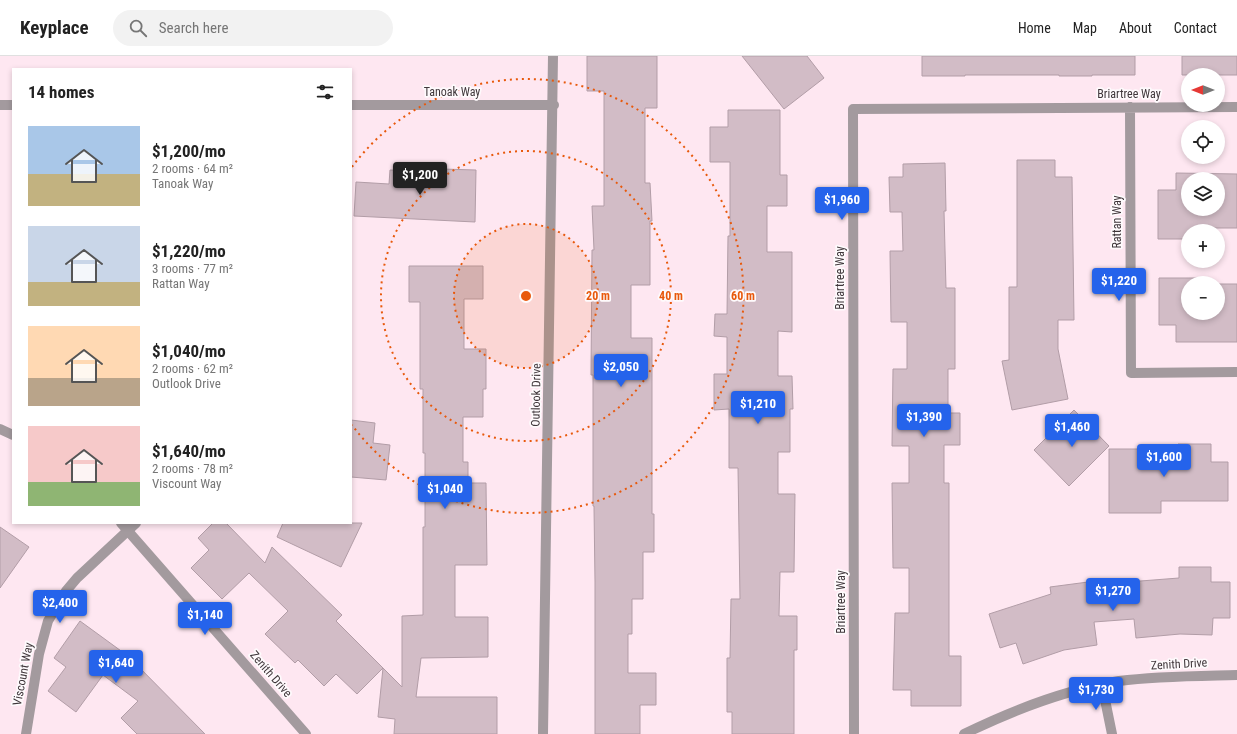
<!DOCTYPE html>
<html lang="en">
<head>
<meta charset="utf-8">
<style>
	:root { --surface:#fff; --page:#f2f2f2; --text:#222; --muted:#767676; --line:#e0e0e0; --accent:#2563eb }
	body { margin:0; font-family:"Roboto Condensed",sans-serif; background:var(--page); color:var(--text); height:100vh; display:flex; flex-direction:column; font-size:15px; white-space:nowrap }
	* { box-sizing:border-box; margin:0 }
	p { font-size:13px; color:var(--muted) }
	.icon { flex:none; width:22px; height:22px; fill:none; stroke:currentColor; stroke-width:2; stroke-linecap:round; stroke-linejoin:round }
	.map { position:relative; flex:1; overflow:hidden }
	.details { position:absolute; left:12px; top:12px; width:340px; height:456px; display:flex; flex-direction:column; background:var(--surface); border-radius:0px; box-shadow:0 2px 6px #0003 }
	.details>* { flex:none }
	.needle { width:26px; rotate:270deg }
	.controls { position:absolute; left:1181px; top:12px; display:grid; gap:8px }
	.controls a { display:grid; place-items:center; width:44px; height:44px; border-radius:50%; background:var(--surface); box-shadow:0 2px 6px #0003; font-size:20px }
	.price { position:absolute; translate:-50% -34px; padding:0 9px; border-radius:4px; background:var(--accent); color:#fff; font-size:13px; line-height:26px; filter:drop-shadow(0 1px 2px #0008) }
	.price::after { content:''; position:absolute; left:50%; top:24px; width:12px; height:9px; margin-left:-6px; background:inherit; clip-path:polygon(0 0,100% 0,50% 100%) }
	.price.current { background:#222; color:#fff }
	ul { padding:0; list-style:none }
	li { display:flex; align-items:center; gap:12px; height:100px; padding:0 16px }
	li span { display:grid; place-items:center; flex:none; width:112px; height:80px; border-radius:0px; color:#555 }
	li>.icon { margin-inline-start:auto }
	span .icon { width:48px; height:48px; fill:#fffc; stroke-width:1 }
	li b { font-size:17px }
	h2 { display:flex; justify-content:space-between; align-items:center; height:48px; padding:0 16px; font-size:17px }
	header { display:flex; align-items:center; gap:24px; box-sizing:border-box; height:56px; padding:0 20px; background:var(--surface); border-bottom:1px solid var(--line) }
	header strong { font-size:19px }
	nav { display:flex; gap:22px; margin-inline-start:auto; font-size:14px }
	.search { width:280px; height:36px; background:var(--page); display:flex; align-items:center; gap:10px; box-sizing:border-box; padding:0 14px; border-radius:22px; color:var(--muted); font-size:15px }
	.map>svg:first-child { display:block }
	.building { fill:#d2bcc6; stroke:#b29da7; fill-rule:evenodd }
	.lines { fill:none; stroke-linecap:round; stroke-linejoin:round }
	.minor { stroke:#a39a9e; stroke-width:10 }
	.tertiary { stroke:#a39a9e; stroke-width:10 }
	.ring { fill:none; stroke:#e8590c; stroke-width:2; stroke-dasharray:2 4 }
	.labels { text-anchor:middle; stroke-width:3.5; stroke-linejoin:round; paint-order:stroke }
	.street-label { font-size:12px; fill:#3f363a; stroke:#fefafc }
	.centre { fill:#e8590c; stroke:#fefafc; stroke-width:2 }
	.ring-label { font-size:12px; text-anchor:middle; font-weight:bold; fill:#e8590c; stroke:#fefafc; stroke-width:3.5; stroke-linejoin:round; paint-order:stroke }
</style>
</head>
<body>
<header>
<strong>Keyplace</strong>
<div class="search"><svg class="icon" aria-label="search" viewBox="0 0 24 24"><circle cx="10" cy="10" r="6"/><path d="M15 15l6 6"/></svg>Search here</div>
<nav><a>Home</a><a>Map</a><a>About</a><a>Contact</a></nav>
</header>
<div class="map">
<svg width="1237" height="678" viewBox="0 0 1237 678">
	<rect width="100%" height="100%" fill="#fee7f1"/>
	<path class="building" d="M 587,0 L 657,0 L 657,52 L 645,52 L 645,127 L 650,127 L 652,165 L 650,165 L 650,229 L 631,229 L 631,282 L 652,282 L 652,458 L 654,458 L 654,496 L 643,496 L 643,543 L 632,543 L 632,578 L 628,578 L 628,617 L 656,617 L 656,649 L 640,649 L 640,678 L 595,678 L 595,526 L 594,450 L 593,450 L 593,319 L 591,319 L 592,194 L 594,194 L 592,150 L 604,150 L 604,35 L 587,35 Z
		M 742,0 L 807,0 L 824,22 L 784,53 Z
		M 922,0 L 1135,0 L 1135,19 L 1092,19 L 1092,20 L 1059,20 L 1059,19 L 965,19 L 965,20 L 922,20 Z
		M 1182,0 L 1237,0 L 1237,19 L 1182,19 Z
		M 728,54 L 780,54 L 780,119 L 787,119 L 787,150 L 767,150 L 767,196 L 792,196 L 792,276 L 778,275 L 778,320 L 792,320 L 793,353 L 790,353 L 790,396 L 778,396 L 778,438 L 795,438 L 794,516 L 780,516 L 779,560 L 797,560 L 797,594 L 794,594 L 794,678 L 732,678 L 732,656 L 727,656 L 727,602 L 730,602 L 731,543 L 740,543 L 738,412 L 729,412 L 729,353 L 714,354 L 714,318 L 727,318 L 727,281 L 714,280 L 715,258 L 727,258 L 728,180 L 730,180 L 730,106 L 710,106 L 710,71 L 728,71 Z
		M 1017,104 L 1055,104 L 1055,121 L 1072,121 L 1074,264 L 1058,264 L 1058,293 L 1068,343 L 1012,354 L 1002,305 L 1009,304 L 1009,231 L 1017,231 Z
		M 945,107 L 946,155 L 944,155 L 946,232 L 955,232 L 955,313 L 948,313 L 948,357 L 960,357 L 960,389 L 944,389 L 944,427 L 949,427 L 949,600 L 961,600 L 961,650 L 911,650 L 911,634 L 893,634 L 895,557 L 909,557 L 909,512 L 893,512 L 892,427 L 909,427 L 909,390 L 892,390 L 893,313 L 907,313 L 907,266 L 891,266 L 890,195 L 903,195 L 902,156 L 890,156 L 889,121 L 903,121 L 903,108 Z
		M 442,113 L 476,114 L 475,166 L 354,160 L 356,126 L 389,128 L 390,114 L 442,116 Z
		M 1176,117 L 1237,118 L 1237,172 L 1209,172 L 1209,175 L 1188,175 L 1188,183 L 1158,183 L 1158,134 L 1176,134 ZM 1188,123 L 1218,123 L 1218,153 L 1188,153 Z
		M 409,210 L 483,210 L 483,243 L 464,243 L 464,293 L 486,293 L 486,333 L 483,333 L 483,361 L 463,361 L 463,406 L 468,406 L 468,427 L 486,427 L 487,509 L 455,509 L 455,561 L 488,561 L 488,601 L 421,602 L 416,641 L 497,641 L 497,678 L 394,678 L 395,663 L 378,661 L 383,612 L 402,631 L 402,560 L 423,559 L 423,471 L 425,471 L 425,397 L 423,397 L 423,333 L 420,333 L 420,246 L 409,246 Z
		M 1159,222 L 1209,222 L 1209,227 L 1188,227 L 1188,257 L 1218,257 L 1218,228 L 1237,228 L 1237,286 L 1176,286 L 1176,269 L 1159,269 Z
		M 1074,354 L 1109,390 L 1069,430 L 1034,394 Z
		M 351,364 L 375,367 L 373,387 L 390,389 L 386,424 L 351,421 Z
		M 1178,388 L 1211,388 L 1211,406 L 1228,406 L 1228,445 L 1161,445 L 1161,457 L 1109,457 L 1109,393 L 1178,393 Z
		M 213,467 L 226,467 L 265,507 L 272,491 L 342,559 L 336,565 L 383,612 L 357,638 L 336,618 L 324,630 L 298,604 L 295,607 L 265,578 L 288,555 L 249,517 L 222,543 L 191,512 L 209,494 L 198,482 Z
		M 283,467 L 362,467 L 341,511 L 277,481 Z
		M 0,471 L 29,491 L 0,532 Z
		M 1179,511 L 1211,511 L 1211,526 L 1230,526 L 1230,562 L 1213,562 L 1212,579 L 1180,578 L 1136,582 L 1134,563 L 1094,566 L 1097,589 L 1064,594 L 1023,608 L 1016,587 L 1000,592 L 989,558 L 1051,538 L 1050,531 L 1088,526 L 1089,529 L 1179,522 Z
		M 80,565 L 128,600 L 205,678 L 137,678 L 121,662 L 138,645 L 103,619 L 76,656 L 48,635 L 66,611 L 54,602 Z"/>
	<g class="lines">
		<path class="minor" d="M 0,49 L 13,49
			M 351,49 L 554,49
			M 1130,51 L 1131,317 L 1237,316
			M 1102,629 L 1112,678
			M 26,678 L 39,598 L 48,565 L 66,535 L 77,522 L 136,467
			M 543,678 L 553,0
			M 854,678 L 853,53 L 1237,51"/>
		<path class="tertiary" d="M 0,373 L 13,379
			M 121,467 L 306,678
			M 964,678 C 1013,654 1064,634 1119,625 C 1158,620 1198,620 1237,619"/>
	</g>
	<circle cx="526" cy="240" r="72" fill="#e8590c" fill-opacity=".12"/>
	<g class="ring">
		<circle cx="526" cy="240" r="72"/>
		<circle cx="526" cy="240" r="145"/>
		<path d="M352 111A217 217 0 1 1 352 369"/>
	</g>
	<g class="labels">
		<g class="street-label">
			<text x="452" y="40">Tanoak Way</text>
			<text x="1129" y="42">Briartree Way</text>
			<text transform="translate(1117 166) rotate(-90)" y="4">Rattan Way</text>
			<text transform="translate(840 222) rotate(-90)" y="4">Briartree Way</text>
			<text transform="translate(536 339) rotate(-89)" y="4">Outlook Drive</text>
			<text transform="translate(841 546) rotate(-90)" y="4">Briartree Way</text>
			<text transform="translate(1179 608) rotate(-3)" y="4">Zenith Drive</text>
			<text transform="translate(23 618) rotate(-79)" y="4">Viscount Way</text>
			<text transform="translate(271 618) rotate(49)" y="4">Zenith Drive</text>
		</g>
	</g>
	<circle cx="526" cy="240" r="6" class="centre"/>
	<g class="ring-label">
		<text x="598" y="244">20 m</text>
		<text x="671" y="244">40 m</text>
		<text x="743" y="244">60 m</text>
	</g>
</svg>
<div class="controls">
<a><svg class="needle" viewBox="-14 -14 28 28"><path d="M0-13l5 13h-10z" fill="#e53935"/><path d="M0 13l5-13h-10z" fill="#767676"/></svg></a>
<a><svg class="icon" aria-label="locate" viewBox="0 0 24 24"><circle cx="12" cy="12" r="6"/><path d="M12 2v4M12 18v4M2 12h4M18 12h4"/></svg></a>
<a><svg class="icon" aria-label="layers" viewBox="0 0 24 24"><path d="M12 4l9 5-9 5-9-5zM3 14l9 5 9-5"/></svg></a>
<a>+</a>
<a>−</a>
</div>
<b class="price current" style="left:420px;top:140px">$1,200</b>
<b class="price" style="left:842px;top:165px">$1,960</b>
<b class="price" style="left:1119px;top:246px">$1,220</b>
<b class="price" style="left:621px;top:332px">$2,050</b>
<b class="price" style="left:758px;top:369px">$1,210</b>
<b class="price" style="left:924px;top:382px">$1,390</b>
<b class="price" style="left:1072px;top:392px">$1,460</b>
<b class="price" style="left:1164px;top:422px">$1,600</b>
<b class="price" style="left:445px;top:454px">$1,040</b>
<b class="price" style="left:1113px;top:556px">$1,270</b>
<b class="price" style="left:60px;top:568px">$2,400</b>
<b class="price" style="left:205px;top:580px">$1,140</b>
<b class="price" style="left:116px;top:628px">$1,640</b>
<b class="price" style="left:1096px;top:655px">$1,730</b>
<section class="details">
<h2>14 homes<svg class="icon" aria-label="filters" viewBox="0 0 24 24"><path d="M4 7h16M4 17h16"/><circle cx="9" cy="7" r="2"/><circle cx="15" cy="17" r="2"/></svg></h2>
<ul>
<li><span style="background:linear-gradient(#a9c7e8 60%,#c2b280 0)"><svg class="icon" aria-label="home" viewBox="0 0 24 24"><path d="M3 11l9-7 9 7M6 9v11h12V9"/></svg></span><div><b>$1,200/mo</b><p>2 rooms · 64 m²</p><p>Tanoak Way</p></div></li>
<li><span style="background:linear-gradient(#c9d6e8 70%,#c2b280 0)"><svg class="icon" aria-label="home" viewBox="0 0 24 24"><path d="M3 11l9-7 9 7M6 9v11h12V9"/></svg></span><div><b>$1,220/mo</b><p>3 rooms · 77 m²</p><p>Rattan Way</p></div></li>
<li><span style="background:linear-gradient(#ffd9b3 65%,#b9a48a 0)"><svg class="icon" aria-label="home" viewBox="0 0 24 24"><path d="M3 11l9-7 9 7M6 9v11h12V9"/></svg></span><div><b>$1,040/mo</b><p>2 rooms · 62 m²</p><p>Outlook Drive</p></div></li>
<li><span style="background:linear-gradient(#f6c9c9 70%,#8fb573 0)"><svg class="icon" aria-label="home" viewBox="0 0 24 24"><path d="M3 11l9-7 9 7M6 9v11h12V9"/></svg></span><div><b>$1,640/mo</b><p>2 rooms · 78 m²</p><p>Viscount Way</p></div></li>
</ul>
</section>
</div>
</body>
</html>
